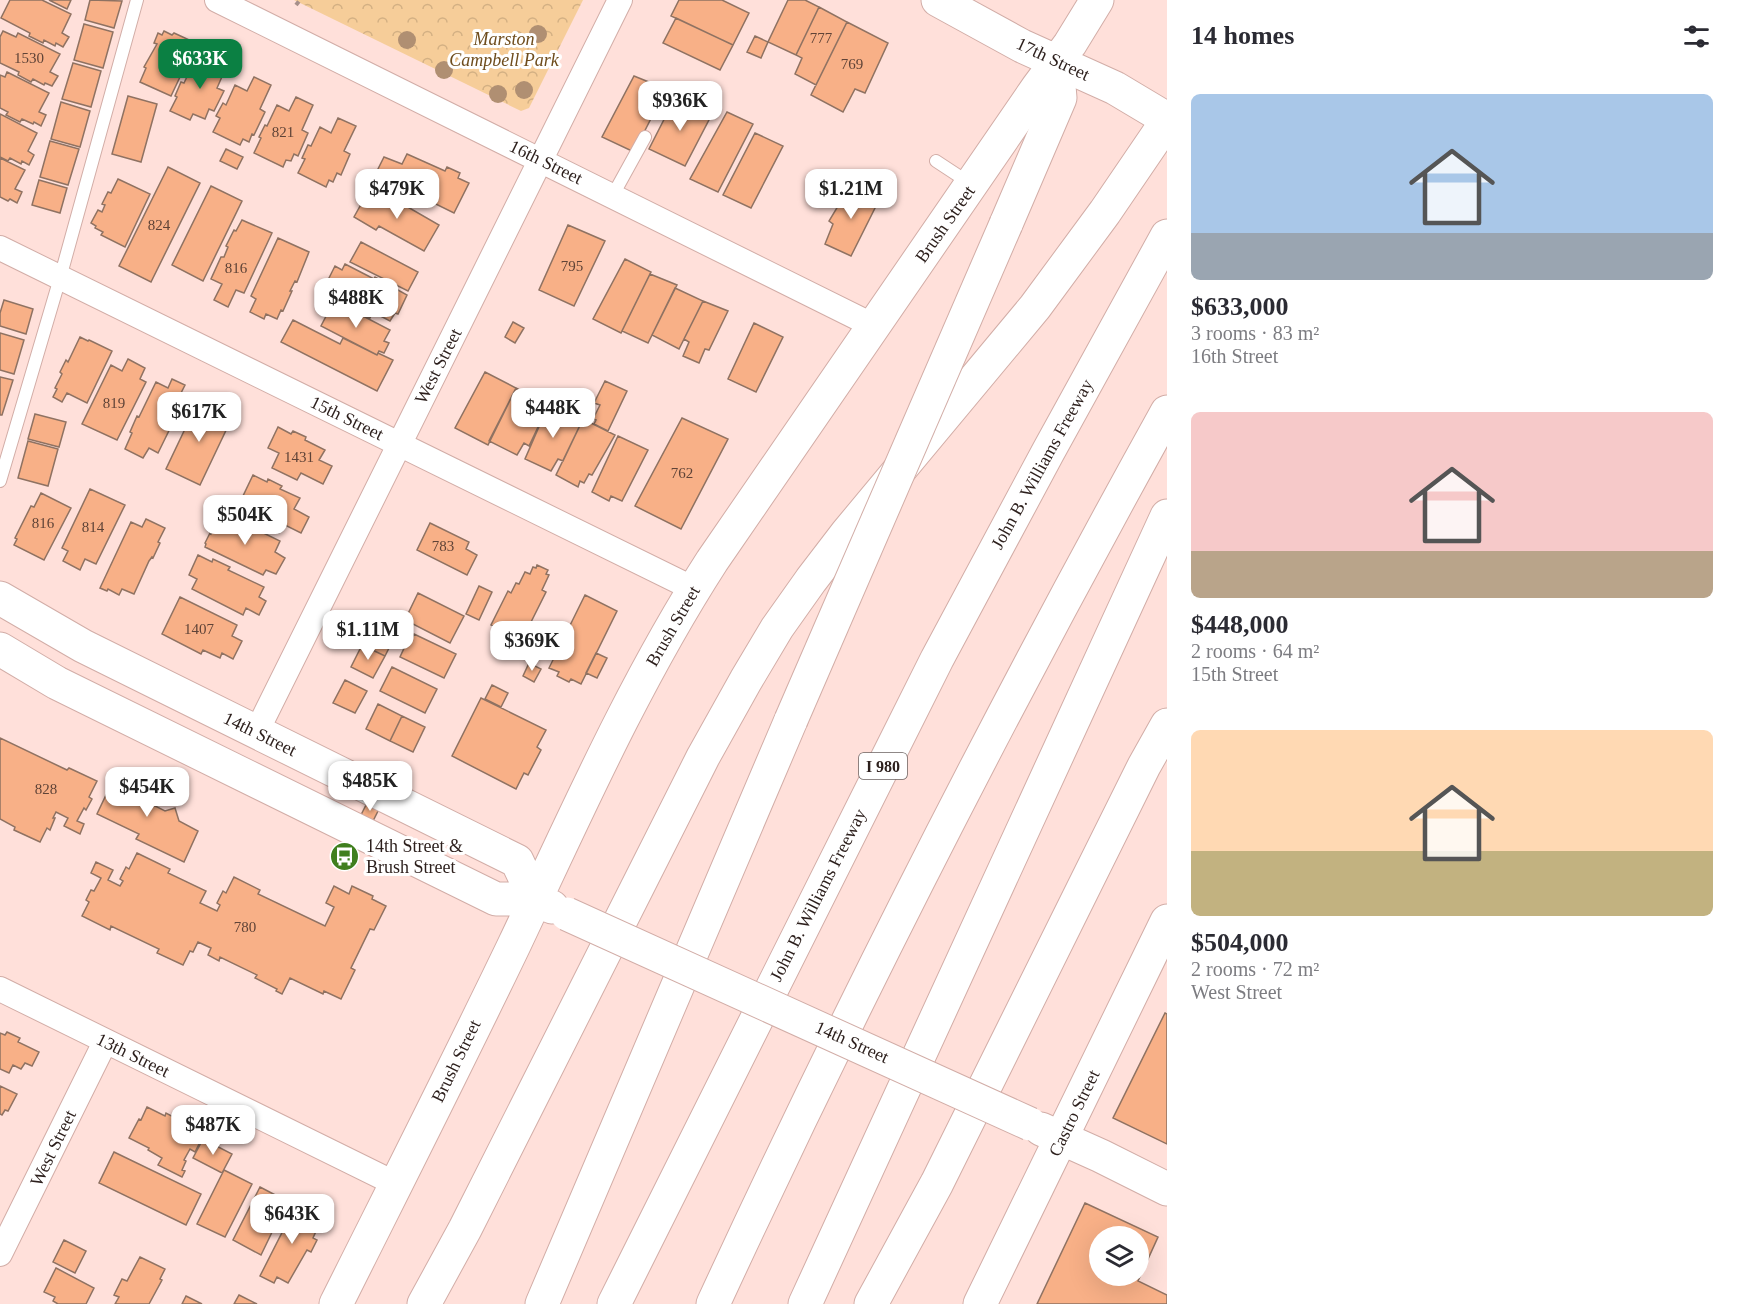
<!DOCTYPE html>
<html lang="en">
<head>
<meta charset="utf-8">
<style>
	:root { --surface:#fff; --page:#f7f7f7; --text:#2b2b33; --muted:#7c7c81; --accent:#0b8043 }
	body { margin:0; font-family:Georgia,serif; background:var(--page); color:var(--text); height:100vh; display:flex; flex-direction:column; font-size:22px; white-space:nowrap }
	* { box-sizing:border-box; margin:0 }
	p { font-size:20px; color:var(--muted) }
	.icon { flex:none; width:33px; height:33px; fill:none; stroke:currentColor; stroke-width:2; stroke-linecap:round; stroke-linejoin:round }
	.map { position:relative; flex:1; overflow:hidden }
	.panel { display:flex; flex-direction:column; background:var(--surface); width:570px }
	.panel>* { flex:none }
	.buttons { position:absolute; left:1089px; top:1226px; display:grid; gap:12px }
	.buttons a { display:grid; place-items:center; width:60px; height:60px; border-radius:50%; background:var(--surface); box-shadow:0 6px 24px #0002; font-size:30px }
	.price { position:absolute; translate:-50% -51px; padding:0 14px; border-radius:12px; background:#fff; color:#222; font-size:20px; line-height:39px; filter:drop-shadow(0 2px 3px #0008) }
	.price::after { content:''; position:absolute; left:50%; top:36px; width:18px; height:14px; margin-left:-9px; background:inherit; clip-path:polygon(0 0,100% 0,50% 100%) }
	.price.active { background:var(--accent); color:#fff }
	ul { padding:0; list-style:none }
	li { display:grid; align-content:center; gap:12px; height:318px; padding:0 24px }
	li span { display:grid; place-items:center; height:186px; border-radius:9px; color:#555 }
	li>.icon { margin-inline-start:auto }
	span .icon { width:108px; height:108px; fill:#fffc; stroke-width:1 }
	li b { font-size:26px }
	h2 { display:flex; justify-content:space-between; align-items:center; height:72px; padding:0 24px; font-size:26px }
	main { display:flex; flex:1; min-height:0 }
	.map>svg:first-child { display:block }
	.park { fill:url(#park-crowns) }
	.building { fill:#f8b087; stroke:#8f7262; stroke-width:1.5; fill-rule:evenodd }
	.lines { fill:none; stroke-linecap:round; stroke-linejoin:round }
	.lane-casing { stroke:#d2ada7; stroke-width:14 }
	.street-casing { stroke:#d2ada7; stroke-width:26 }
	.secondary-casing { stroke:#d2ada7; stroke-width:35 }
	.highway-casing { stroke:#d2ada7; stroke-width:35 }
	.path { stroke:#a68f8a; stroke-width:4; stroke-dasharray:4.5 3; stroke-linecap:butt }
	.lane { stroke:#fff; stroke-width:12 }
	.street { stroke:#fff; stroke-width:24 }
	.secondary { stroke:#fff; stroke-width:33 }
	.highway { stroke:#fff; stroke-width:33 }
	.secondary-bridge-casing { stroke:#d2ada7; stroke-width:35; stroke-linecap:butt }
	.highway-bridge-casing { stroke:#d2ada7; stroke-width:35; stroke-linecap:butt }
	.secondary-bridge { stroke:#fff; stroke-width:33 }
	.highway-bridge { stroke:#fff; stroke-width:33 }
	.tree { fill:#b08f72 }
	.labels { text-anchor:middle; stroke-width:6; stroke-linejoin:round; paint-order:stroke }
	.number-label { font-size:15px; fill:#5f4337 }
	.shield { fill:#fff; stroke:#6b6260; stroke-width:1.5 }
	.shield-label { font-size:16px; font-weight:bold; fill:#2c1f1c }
	.park-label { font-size:18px; font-style:italic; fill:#6f4d1d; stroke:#fff }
	.street-label { font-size:18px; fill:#2c1f1c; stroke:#fff }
	.poi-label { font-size:18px; fill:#2c1f1c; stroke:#fff; text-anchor:start }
</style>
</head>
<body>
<main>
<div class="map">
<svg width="1167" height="1304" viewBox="0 0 1167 1304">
	<defs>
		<pattern id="park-crowns" width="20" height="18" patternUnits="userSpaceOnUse" patternTransform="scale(1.5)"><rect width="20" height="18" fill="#f6cd99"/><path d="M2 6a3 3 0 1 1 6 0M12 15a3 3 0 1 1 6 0" fill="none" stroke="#d3b083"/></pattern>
	</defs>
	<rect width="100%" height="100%" fill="#ffe0da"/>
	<path class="park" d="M 294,0 L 583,0 L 529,108 L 521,111 Z"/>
	<path class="building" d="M 10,0 L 42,0 L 71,14 L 62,33 L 69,37 L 63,47 L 56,43 L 55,46 L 44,40 L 43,43 L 29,36 L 30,33 L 1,18 Z
		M 49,0 L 71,0 L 67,9 Z
		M 90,0 L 122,1 L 114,28 L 85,20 Z
		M 679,0 L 722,0 L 749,13 L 733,45 L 671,16 Z
		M 788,0 L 805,0 L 819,7 L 796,55 L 768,42 Z
		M 819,7 L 847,22 L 816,85 L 795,74 L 802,58 L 796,55 Z
		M 676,18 L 733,45 L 720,70 L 663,43 Z
		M 847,22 L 888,43 L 865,93 L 855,89 L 843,112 L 811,95 Z
		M 84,24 L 113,32 L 103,68 L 74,60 Z
		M 3,31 L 16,37 L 18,33 L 60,54 L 50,72 L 58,76 L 52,86 L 45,83 L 44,85 L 33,79 L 31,82 L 18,75 L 19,72 L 0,63 L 0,37 Z
		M 164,31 L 172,35 L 174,33 L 196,43 L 171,96 L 140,82 L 146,68 L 144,67 L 157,44 L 154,43 L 158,33 L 162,35 Z
		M 755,36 L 768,42 L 761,58 L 747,52 Z
		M 211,55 L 228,63 L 217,88 L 224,91 L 214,111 L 209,109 L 205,119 L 193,114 L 190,120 L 170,111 L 177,97 L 175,96 L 181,82 L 184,83 L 193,64 L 204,69 Z
		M 73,63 L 101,71 L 91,107 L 62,99 Z
		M 7,72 L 49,93 L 39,112 L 46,115 L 41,126 L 34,122 L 33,124 L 22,119 L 20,122 L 6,115 L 8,112 L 0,108 L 0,75 L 5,77 Z
		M 634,76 L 666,89 L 634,152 L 602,137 Z
		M 254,77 L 271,85 L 260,109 L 265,112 L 254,135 L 252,134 L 249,142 L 243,139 L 240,145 L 213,132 L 220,118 L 216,116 L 223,103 L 226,105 L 235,85 L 247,91 Z
		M 128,96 L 157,104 L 141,162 L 112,154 Z
		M 296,97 L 313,105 L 302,130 L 308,133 L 298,156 L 294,154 L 291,161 L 286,160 L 283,167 L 254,153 L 261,138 L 259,137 L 265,125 L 267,126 L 277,105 L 289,111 Z
		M 675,98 L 712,114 L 685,166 L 649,149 Z
		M 61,102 L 90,111 L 80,147 L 51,139 Z
		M 727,112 L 753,124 L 718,192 L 690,179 Z
		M 0,114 L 37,133 L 28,151 L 34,155 L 29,165 L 22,161 L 21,164 L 10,158 L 8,161 L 0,157 Z
		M 338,118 L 356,126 L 344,151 L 350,154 L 341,175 L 337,173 L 333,182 L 329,180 L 326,187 L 298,173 L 305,159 L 302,158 L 308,145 L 311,146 L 320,127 L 331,133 Z
		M 755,133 L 783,146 L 751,208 L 723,195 Z
		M 50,141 L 79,149 L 68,185 L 40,177 Z
		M 226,149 L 243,157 L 237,169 L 220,161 Z
		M 407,154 L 445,171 L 447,167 L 460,173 L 458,178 L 469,183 L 454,213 L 399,186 L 400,184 L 377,171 L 384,157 L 402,164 Z
		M 0,158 L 25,170 L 15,189 L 22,192 L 17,203 L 10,199 L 8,201 L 0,197 Z
		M 168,167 L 200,183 L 151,282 L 119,266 Z
		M 118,179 L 150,194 L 125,247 L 101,235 L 103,232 L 95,228 L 96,226 L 91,223 L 98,210 L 102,212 L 105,205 L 102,204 L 108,192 L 111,193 Z
		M 39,180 L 67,188 L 60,213 L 32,205 Z
		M 211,186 L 242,201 L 203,281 L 172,265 Z
		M 850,186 L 879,200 L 851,256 L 825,244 L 833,224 L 829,221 Z
		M 380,191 L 439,225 L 424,251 L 379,226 L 376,230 L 354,217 L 364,199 L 373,204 Z
		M 242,220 L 272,233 L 244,293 L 236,290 L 228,307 L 214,300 L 222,284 L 211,279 L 221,257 L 224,257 L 228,247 L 226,246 L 234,230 L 236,231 Z
		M 568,225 L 605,241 L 574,306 L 539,290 Z
		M 278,238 L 309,252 L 297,282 L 295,281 L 290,291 L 292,291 L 283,311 L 281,310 L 277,319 L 266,314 L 264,319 L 250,312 L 256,299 L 251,296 Z
		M 361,242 L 418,272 L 408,291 L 350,262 Z
		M 625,259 L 651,272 L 621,333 L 593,319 Z
		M 345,264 L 374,279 L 375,277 L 407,295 L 398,314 L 395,313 L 390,321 L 373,312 L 370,318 L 328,297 L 330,294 L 323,290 L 335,266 L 342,270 Z
		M 650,274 L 677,285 L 648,343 L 622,331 Z
		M 675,288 L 703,301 L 679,349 L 652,335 Z
		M 4,300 L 33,309 L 26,334 L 0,326 L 0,313 Z
		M 334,301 L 390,330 L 384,341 L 389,343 L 384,353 L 379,351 L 377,355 L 321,326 Z
		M 703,301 L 728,311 L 709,350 L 705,349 L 699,363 L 683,356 L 689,342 L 684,339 Z
		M 293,320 L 340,344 L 343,338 L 377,355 L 378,353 L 393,360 L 377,391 L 281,342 Z
		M 513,322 L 524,328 L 515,343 L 505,337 Z
		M 754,323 L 783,337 L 756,392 L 728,379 Z
		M 0,333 L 24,340 L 14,374 L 0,370 Z
		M 80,337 L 88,341 L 89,340 L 112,351 L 87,403 L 67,393 L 62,402 L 53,397 L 57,389 L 55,388 L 62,374 L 60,372 L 66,360 L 68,362 Z
		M 128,359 L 145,368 L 140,379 L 146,382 L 117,440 L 82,424 L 111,365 L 122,371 Z
		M 485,372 L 516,388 L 488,445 L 455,428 Z
		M 0,377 L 13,380 L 2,415 L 0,415 Z
		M 172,379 L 185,385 L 178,399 L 183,402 L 158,453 L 149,448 L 143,458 L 125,449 L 132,433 L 130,432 L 137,416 L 139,417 L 156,382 L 168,388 Z
		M 605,381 L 627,391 L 608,431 L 594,424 L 596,420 L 593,419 L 600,405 L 594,403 Z
		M 516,388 L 548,406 L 529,446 L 524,443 L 517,455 L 489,441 Z
		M 212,402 L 230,410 L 224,421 L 229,424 L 200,485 L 166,469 L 195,408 L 207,413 Z
		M 548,406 L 582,421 L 563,461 L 558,459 L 551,471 L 525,459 Z
		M 35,414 L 66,422 L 59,447 L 28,439 Z
		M 682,418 L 728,439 L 681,529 L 635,506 Z
		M 583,419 L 615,435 L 592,475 L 589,474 L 584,483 L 580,481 L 578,487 L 556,475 Z
		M 278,427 L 291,434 L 293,431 L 306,437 L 305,440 L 325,450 L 319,460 L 332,466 L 323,484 L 301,473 L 297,480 L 272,468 L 279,453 L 268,448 Z
		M 618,436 L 648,450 L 622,501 L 611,496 L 609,501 L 592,492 Z
		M 28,441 L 58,449 L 48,486 L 18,478 Z
		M 253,475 L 267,482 L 268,479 L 282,486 L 280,489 L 300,498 L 294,509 L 309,517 L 301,533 L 283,524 L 279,533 L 248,517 L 255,502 L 243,496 Z
		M 90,489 L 125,505 L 96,564 L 85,559 L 80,570 L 63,561 L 68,551 L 62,548 Z
		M 41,493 L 71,508 L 44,560 L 14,545 L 17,539 L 15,538 L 31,506 L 34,507 Z
		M 222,513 L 280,541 L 275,552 L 285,558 L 276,574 L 266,570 L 263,575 L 205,547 L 206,544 L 205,543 L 210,533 L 211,534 Z
		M 146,519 L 165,528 L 158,542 L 160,543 L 153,558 L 152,557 L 149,561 L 134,594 L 122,589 L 119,595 L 108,589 L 107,591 L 100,588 L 131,522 L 142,527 Z
		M 430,523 L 469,542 L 466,549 L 477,555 L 467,575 L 417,550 Z
		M 198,555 L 212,562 L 213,559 L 230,567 L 228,570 L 264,587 L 259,597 L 266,601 L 259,615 L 246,608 L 243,615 L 192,589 L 197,579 L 189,575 Z
		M 537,565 L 548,570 L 546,574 L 549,575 L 542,590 L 546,592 L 522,640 L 491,625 L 508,591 L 511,593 L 516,583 L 519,584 L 525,572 L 530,574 L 533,567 L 536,568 Z
		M 479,586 L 492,592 L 479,620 L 466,614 Z
		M 418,593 L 464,616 L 450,643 L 405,620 Z
		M 585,595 L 617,611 L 581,684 L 571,679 L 569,682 L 557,676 L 559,672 L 549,668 Z
		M 180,597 L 237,625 L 232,636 L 242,641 L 233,659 L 222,653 L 220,658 L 203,650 L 201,654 L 162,634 Z
		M 373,623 L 396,634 L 385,656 L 362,645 Z
		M 414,634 L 456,654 L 444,678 L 400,657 L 407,642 L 410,643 Z
		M 362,645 L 385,656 L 373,678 L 351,667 Z
		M 596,653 L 607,658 L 597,678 L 586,673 Z
		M 529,663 L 541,669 L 534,682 L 523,676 Z
		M 392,667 L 437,689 L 425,713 L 380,691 Z
		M 345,680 L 367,691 L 355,713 L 333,703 Z
		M 492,685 L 508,693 L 501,707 L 485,699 Z
		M 481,698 L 546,730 L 537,747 L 541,750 L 528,775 L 524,773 L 516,789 L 452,756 Z
		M 378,704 L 402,716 L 390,741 L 366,729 Z
		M 402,716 L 425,727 L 413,752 L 390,741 Z
		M 0,738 L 67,770 L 69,768 L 97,781 L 89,797 L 92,799 L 86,810 L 84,808 L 77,821 L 84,824 L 80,834 L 64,826 L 68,818 L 56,812 L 53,818 L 55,818 L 50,830 L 47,828 L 40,842 L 14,830 L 15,827 L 0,819 Z
		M 116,774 L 160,795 L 155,806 L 165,811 L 175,808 L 179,821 L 198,831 L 184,862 L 136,839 L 139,834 L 97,814 Z
		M 367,803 L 379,809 L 373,821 L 361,815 Z
		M 137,853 L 170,869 L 168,873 L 206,891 L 200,903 L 217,911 L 220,905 L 217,903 L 223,891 L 226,893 L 234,877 L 260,890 L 258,894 L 325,926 L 334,907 L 326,903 L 334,886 L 349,894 L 352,886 L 373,896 L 372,899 L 386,906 L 374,930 L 370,929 L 351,968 L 355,970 L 341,999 L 324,991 L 323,994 L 290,978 L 282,994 L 276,991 L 277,989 L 255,978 L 257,975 L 220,957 L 219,961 L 208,955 L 211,948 L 198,942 L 193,952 L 190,951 L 183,965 L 157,953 L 159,949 L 111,926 L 110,930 L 82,916 L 89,902 L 86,900 L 91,890 L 94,891 L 101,878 L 91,873 L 96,862 L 113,870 L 108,880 L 120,886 L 123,881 L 120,879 L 126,867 L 129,869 Z
		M 1165,1013 L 1167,1014 L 1167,1144 L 1113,1118 Z
		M 7,1032 L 20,1038 L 18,1042 L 39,1052 L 32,1066 L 25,1063 L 21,1069 L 13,1065 L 9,1073 L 0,1069 L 0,1033 L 5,1035 Z
		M 0,1086 L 17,1094 L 8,1111 L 5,1110 L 2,1115 L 0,1114 Z
		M 147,1107 L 165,1116 L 166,1113 L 185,1123 L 184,1126 L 201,1134 L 199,1137 L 202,1138 L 195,1152 L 190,1149 L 184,1160 L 186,1161 L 182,1170 L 185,1171 L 182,1177 L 158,1165 L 162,1158 L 148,1150 L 149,1148 L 129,1138 L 139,1119 L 141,1120 Z
		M 203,1139 L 232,1154 L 222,1173 L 193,1158 Z
		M 114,1152 L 201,1194 L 186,1225 L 99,1183 Z
		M 224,1170 L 252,1184 L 225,1237 L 197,1224 Z
		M 260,1187 L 287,1201 L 261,1255 L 233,1240 Z
		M 1085,1203 L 1158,1237 L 1138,1281 L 1167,1295 L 1167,1304 L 1037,1304 ZM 1100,1236 L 1138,1236 L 1138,1275 L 1100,1275 Z
		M 296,1205 L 322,1218 L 313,1238 L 317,1240 L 311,1252 L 307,1250 L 288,1283 L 277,1277 L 274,1283 L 260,1276 Z
		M 64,1240 L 86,1251 L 75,1273 L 53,1262 Z
		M 140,1257 L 165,1269 L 160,1279 L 162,1280 L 149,1304 L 115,1304 L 119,1297 L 114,1295 L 122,1279 L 127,1281 Z
		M 56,1268 L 94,1288 L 86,1304 L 58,1304 L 53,1301 L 55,1297 L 44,1292 Z
		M 239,1295 L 257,1304 L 234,1304 Z
		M 186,1296 L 202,1304 L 182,1304 Z"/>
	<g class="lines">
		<defs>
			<path id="lane" d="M 936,161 L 971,184
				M 613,195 L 645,137
				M 0,481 L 60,278 L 137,0"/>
			<path id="street" d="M 217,0 L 874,326
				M 0,248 L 694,589
				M 256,733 L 620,0
				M 0,989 L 396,1184
				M 0,1254 L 105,1042"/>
			<path id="secondary" d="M 938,0 L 1022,46 L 1115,88 L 1167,119
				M 0,598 L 83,646 L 517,861 L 535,899
				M 0,649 L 57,683 L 496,899 L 535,899 L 552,907
				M 1041,1129 L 1101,1156 L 1167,1189
				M 336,1304 C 396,1184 457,1064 515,943 C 576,814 634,682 712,561 L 1038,87 L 1070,44 L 1097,0
				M 980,1304 L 1167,921"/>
			<path id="highway" d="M 1006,224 L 1060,98 L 1057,62
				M 424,1304 L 465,1229 L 703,757 L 746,680 L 777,628 L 811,580 L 847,533 L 1035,307 L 1105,212 L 1167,121
				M 542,1304 L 791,720
				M 614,1304 L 937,659 L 1048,452 L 1167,236
				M 713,1304 C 853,1001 1005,704 1167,412
				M 805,1304 L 1167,516
				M 871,1304 L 937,1183 L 1144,766 L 1167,725"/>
		</defs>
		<use href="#lane" class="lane-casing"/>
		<use href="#street" class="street-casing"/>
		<use href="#secondary" class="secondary-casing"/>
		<use href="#highway" class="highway-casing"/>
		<path class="path" d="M 296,5 L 300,0"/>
		<use href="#lane" class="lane"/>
		<use href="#street" class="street"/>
		<use href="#secondary" class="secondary"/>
		<use href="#highway" class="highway"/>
		<defs>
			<path id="secondary-bridge" d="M 567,914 L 1030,1124"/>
			<path id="highway-bridge" d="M 791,720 L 1006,224"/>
		</defs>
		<use href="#secondary-bridge" class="secondary-bridge-casing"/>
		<use href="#highway-bridge" class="highway-bridge-casing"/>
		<use href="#secondary-bridge" class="secondary-bridge"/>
		<use href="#highway-bridge" class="highway-bridge"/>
	</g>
	<g class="tree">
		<circle cx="538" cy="34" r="9"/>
		<circle cx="407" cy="40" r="9"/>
		<circle cx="444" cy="70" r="9"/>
		<circle cx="524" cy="90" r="9"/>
		<circle cx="498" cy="94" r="9"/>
	</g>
	<defs>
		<symbol id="bus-disc" viewBox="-11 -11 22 22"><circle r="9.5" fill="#407f1e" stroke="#fff"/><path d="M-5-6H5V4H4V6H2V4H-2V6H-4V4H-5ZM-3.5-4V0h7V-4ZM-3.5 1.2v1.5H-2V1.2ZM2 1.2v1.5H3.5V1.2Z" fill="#fff"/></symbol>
	</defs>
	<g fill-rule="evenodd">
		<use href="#bus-disc" x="328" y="840" width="33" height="33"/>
	</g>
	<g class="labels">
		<g class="number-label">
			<text x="821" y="43">777</text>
			<text x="29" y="63">1530</text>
			<text x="852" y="69">769</text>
			<text x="283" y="137">821</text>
			<text x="159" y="230">824</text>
			<text x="572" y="271">795</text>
			<text x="236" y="273">816</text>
			<text x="114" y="408">819</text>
			<text x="299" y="462">1431</text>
			<text x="682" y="478">762</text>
			<text x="43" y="528">816</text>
			<text x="93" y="532">814</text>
			<text x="443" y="551">783</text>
			<text x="199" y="634">1407</text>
			<text x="46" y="794">828</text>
			<text x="245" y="932">780</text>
		</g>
		<rect class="shield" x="859" y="753" width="48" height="26" rx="4.5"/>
		<g class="shield-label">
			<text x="883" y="772">I 980</text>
		</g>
		<g class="park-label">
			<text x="504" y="45">Marston<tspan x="504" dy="21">Campbell Park</tspan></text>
		</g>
		<g class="street-label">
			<text transform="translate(1053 59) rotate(25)" y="6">17th Street</text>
			<text transform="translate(546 162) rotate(26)" y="6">16th Street</text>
			<text transform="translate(945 224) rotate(-55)" y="6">Brush Street</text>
			<text transform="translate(438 366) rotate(-63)" y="6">West Street</text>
			<text transform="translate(347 418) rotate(26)" y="6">15th Street</text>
			<text transform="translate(1042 464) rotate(-61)" y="6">John B. Williams Freeway</text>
			<text transform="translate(673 626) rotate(-60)" y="6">Brush Street</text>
			<text transform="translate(260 734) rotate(26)" y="6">14th Street</text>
			<text transform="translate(818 895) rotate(-63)" y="6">John B. Williams Freeway</text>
			<text transform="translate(852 1042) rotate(24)" y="6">14th Street</text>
			<text transform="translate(133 1055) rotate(26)" y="6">13th Street</text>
			<text transform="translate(456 1061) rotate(-64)" y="6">Brush Street</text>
			<text transform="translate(1074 1113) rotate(-64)" y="6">Castro Street</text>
			<text transform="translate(53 1148) rotate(-64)" y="6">West Street</text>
		</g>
		<g class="poi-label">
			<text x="366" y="852">14th Street &amp;<tspan x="366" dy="21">Brush Street</tspan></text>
		</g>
	</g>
</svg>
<div class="buttons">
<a><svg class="icon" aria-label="layers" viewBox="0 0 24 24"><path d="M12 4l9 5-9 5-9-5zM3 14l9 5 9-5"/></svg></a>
</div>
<b class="price active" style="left:200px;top:90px">$633K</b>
<b class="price" style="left:680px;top:132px">$936K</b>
<b class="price" style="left:397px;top:220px">$479K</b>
<b class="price" style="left:851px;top:220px">$1.21M</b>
<b class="price" style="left:356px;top:329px">$488K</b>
<b class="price" style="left:553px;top:439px">$448K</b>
<b class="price" style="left:199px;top:443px">$617K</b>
<b class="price" style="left:245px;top:546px">$504K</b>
<b class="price" style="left:368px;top:661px">$1.11M</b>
<b class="price" style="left:532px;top:672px">$369K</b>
<b class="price" style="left:370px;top:812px">$485K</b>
<b class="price" style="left:147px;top:818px">$454K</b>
<b class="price" style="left:213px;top:1156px">$487K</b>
<b class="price" style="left:292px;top:1245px">$643K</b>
</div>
<section class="panel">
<h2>14 homes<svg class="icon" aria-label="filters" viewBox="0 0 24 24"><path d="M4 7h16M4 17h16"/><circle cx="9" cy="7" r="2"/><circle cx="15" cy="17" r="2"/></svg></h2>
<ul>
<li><span style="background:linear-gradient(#a9c7e8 75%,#9aa5b1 0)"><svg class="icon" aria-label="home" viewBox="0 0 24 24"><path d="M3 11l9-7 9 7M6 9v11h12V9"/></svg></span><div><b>$633,000</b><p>3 rooms · 83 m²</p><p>16th Street</p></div></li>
<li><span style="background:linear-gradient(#f6c9c9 75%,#b9a48a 0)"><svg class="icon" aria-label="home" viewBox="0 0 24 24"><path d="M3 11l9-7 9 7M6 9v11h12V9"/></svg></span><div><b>$448,000</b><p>2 rooms · 64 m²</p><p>15th Street</p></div></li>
<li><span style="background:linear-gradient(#ffd9b3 65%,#c2b280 0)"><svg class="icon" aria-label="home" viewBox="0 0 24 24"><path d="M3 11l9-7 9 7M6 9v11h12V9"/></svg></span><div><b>$504,000</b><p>2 rooms · 72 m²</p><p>West Street</p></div></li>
</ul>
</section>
</main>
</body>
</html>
